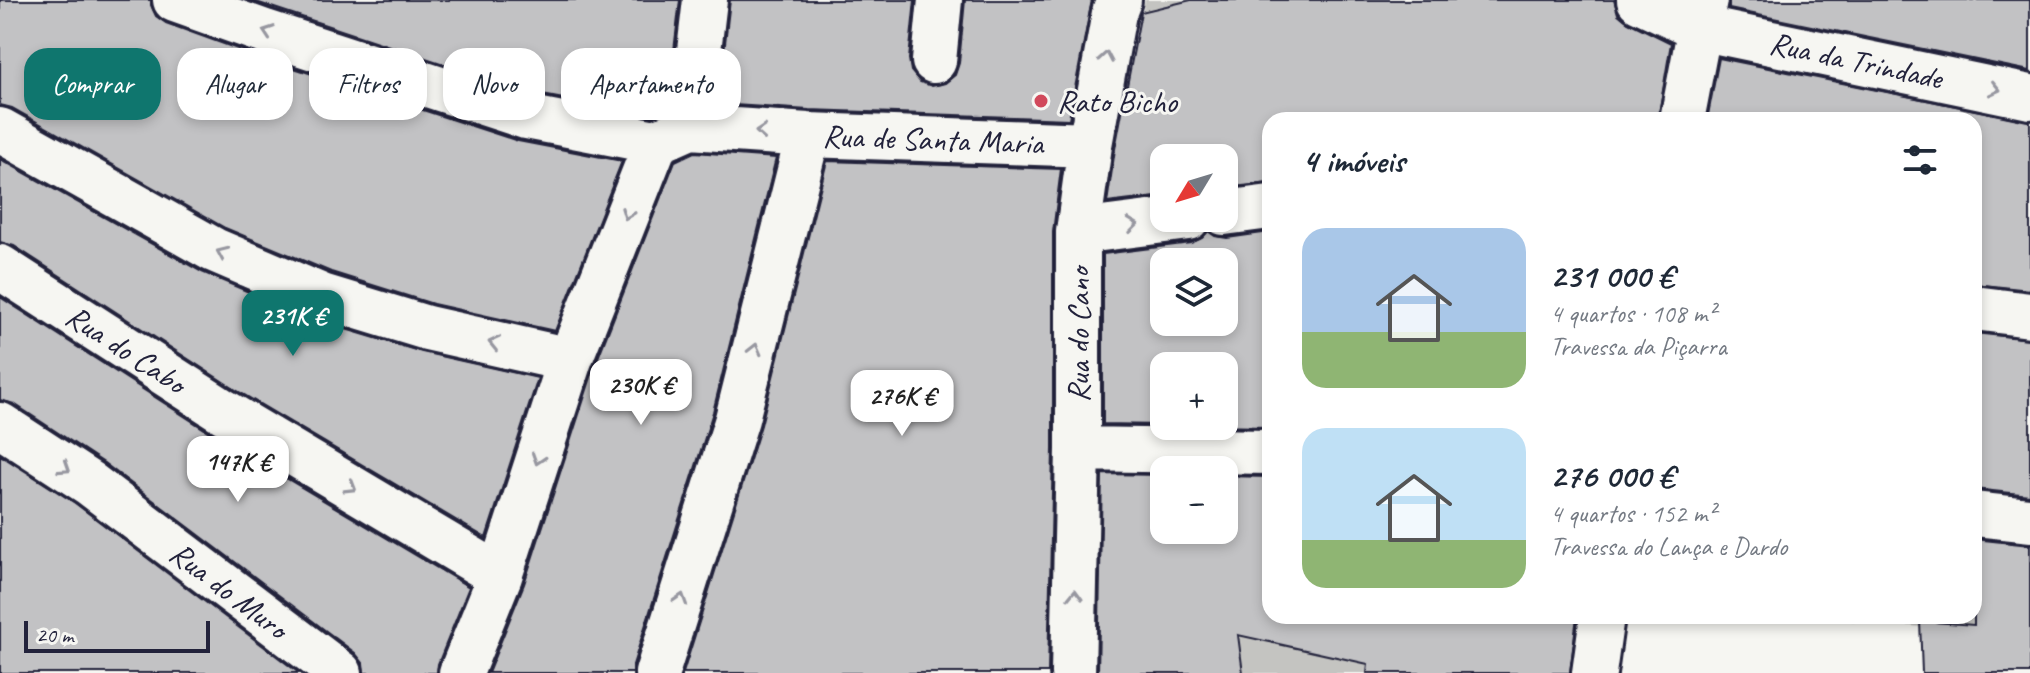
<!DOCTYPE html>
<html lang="pt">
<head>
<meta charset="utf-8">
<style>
	:root { --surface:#fff; --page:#f6f6f7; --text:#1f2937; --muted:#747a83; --accent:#0f766e }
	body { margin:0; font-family:Caveat,sans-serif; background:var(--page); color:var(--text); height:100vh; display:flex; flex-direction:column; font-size:30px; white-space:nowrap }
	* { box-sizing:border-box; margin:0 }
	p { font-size:26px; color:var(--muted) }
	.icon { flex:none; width:44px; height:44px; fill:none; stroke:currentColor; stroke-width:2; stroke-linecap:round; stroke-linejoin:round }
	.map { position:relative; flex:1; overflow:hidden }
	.details { position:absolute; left:1262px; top:112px; width:720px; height:512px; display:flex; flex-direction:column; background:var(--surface); border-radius:24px; box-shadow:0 4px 12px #0003 }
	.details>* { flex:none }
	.guide { position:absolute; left:24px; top:48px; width:760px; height:72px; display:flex; gap:16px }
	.needle { width:52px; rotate:232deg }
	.fabs { position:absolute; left:1150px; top:144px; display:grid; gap:16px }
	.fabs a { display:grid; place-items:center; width:88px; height:88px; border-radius:16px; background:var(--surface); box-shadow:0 4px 12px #0003; font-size:40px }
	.scale { position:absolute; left:24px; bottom:20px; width:186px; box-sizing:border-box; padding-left:8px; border:4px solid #22223b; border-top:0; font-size:22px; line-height:28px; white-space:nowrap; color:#22223b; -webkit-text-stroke:6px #f6f6f2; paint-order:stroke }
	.price { position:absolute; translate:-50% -68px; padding:0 18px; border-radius:16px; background:#fff; color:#222; font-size:26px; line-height:52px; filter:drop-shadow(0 2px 4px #0008) }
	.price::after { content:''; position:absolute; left:50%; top:48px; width:24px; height:18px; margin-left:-12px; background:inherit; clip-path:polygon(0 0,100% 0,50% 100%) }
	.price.current { background:var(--accent); color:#fff }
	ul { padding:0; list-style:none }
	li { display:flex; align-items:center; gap:24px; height:200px; padding:0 40px }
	li span { display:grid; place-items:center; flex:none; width:224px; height:160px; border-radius:24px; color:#555 }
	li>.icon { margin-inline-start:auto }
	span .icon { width:96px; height:96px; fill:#fffc; stroke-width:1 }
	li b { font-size:34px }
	h2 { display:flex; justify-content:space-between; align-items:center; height:96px; padding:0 40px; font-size:34px }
	.tag { padding:0 28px; border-radius:24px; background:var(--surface); box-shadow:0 4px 12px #0003; font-size:28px; line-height:72px }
	.tag.current { background:var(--accent); color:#fff }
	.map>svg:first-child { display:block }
	.shadow { fill:#0003; fill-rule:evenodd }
	.building { fill:#c2c2c4; stroke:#22223b; stroke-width:2; fill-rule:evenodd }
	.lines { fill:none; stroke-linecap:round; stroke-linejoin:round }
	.minor-casing { stroke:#22223b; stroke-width:50 }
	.minor { stroke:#f6f6f2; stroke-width:44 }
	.oneway { stroke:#9797a0 }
	.poi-dot { fill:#d1495b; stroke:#f6f6f2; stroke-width:3 }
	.labels { text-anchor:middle; stroke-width:6; stroke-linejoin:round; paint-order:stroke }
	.street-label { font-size:32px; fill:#22223b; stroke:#f6f6f2 }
	.poi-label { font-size:32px; fill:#22223b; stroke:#f6f6f2; text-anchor:start }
</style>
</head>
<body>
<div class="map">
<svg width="2030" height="673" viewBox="0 0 2030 673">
	<rect width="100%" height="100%" fill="#f6f6f2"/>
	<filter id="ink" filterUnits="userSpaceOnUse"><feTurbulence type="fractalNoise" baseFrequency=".0125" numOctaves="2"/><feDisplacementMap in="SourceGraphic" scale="16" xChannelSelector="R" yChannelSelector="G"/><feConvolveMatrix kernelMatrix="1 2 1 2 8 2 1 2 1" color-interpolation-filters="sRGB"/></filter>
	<g filter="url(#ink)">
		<path class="shadow" d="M 0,0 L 178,0 L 170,11 L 169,27 L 257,58 L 518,143 L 621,163 L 640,182 L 574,349 L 352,291 L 0,135 Z
			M 218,0 L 709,0 L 686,129 L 553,111 Z
			M 731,0 L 944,0 L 928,79 L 929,87 L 944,86 L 955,77 L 961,64 L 967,0 L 1122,0 L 1088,138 L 739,122 L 720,103 Z
			M 1145,0 L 1609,0 L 1613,2 L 1633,22 L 1635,28 L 1670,44 L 1690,64 L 1679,120 L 1270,120 L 1270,203 L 1224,217 L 1224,158 L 1164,158 L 1164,217 L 1128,221 L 1109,202 L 1117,149 Z
			M 1777,0 L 2030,0 L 2030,86 L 1791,36 L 1771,17 Z
			M 1721,60 L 2030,123 L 2030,306 L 1974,312 L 1974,120 L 1709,120 Z
			M 695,154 L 776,160 L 795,179 L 656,673 L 490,673 Z
			M 0,161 L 203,275 L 314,322 L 421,354 L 537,380 L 556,399 L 505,556 L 0,271 Z
			M 1061,171 L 1080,190 L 1067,673 L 685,673 Z
			M 1270,234 L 1270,445 L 1124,443 L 1105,424 L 1105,256 ZM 1164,262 L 1224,262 L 1224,322 L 1164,322 ZM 1164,366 L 1224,366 L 1224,426 L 1164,426 Z
			M 0,299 L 208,434 L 468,588 L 487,608 L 461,673 L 366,673 L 365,663 L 124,481 L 34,422 L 0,429 Z
			M 1974,335 L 2030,341 L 2030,511 L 1974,518 Z
			M 1164,477 L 1164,530 L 1224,530 L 1224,478 L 1270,479 L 1270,616 L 1606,616 L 1590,673 L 1100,673 Z
			M 1974,541 L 2030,546 L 2030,673 L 1924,673 L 1922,627 L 1791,616 L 1974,616 Z"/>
		<path class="building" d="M 0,0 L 151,0 L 151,5 L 156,16 L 166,23 L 257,56 L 518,141 L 622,161 L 555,331 L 433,304 L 331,272 L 225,228 L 12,108 L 0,105 Z
			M 250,0 L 680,0 L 667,110 L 653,116 L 532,93 Z
			M 730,0 L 915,0 L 909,59 L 911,71 L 920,82 L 932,86 L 945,83 L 955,75 L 959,63 L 965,0 L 1092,0 L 1069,119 L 809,110 L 718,104 Z
			M 1191,0 L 1614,0 L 1618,14 L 1628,22 L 1671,43 L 1658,120 L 1270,120 L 1270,183 L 1224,188 L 1224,158 L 1164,158 L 1164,196 L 1107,203 L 1115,149 L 1141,12 Z
			M 1729,0 L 2030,0 L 2030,71 L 1729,9 Z
			M 1719,58 L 2030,121 L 2030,290 L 1974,284 L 1974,120 L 1707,120 Z
			M 694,152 L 776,158 L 713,412 L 633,665 L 633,673 L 488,673 L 524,584 L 594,368 L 675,161 Z
			M 0,159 L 202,272 L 312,319 L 422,352 L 538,378 L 486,538 L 236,390 L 14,246 L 0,242 Z
			M 827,161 L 1061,169 L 1053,232 L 1053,449 L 1048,673 L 683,673 L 761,425 Z
			M 1208,231 L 1215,236 L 1227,238 L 1270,232 L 1270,427 L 1206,426 L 1224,426 L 1224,366 L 1164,366 L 1164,425 L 1103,424 L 1103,254 L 1191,243 L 1202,238 ZM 1164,262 L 1224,262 L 1224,322 L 1164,322 Z
			M 0,297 L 209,432 L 469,587 L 438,664 L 437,673 L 364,673 L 363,663 L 355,653 L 104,463 L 14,404 L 0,400 Z
			M 1974,333 L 2030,339 L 2030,495 L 1974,489 Z
			M 0,455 L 75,503 L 299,673 L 0,673 Z
			M 1102,474 L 1164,475 L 1164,530 L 1224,530 L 1224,476 L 1270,477 L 1270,616 L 1577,616 L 1570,673 L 1367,673 L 1368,664 L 1238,635 L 1243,673 L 1098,673 Z
			M 1974,539 L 2030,545 L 2030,673 L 1922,673 L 1920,621 L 1974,625 Z"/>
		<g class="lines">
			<defs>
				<path id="minor" d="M 175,0 L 265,32 L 526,117 L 656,142 L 690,127 L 808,135 L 1090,145
					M 1639,0 L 1699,28 L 2030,97
					M 934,61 L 940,0
					M 1682,120 L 1705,0
					M 690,127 L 705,0
					M 0,130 L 214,250 L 322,296 L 427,328 L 570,360
					M 1224,213 L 1270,207
					M 1078,232 L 1188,218
					M 0,267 L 223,411 L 500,576
					M 1974,308 L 2030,315
					M 0,425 L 89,483 L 340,673
					M 1078,449 L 1270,452
					M 1974,514 L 2030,520
					M 461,673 L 500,576 L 570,360 L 656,142
					M 657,673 L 737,419 L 808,135
					M 1073,673 L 1078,449 L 1078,232 L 1090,145 L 1114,13 L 1119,0
					M 1594,673 L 1602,616"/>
			</defs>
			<use href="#minor" class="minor-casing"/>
			<use href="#minor" class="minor"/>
		</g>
		<defs><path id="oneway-chevron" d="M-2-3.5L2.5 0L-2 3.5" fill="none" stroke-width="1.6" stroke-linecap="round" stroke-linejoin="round" transform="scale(2)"/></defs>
		<g class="oneway">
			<use href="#oneway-chevron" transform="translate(268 32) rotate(-161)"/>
			<use href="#oneway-chevron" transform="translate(1106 57) rotate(-80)"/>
			<use href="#oneway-chevron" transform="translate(1995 89) rotate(13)"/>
			<use href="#oneway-chevron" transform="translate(761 132) rotate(-176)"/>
			<use href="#oneway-chevron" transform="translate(627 214) rotate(111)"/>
			<use href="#oneway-chevron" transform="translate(1133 225) rotate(-7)"/>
			<use href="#oneway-chevron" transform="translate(222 253) rotate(-156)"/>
			<use href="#oneway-chevron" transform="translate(494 343) rotate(-167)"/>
			<use href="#oneway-chevron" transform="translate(755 349) rotate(-76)"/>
			<use href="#oneway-chevron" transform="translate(538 459) rotate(108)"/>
			<use href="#oneway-chevron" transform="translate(65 468) rotate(33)"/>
			<use href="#oneway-chevron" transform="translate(351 487) rotate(31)"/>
			<use href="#oneway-chevron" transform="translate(1075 595) rotate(-89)"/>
			<use href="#oneway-chevron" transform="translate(681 599) rotate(-72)"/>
		</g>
	</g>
	<circle class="poi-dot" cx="1041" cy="101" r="8"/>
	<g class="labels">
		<g class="street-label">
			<text transform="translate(1856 60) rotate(12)" y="11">Rua da Trindade</text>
			<text transform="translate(933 139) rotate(2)" y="11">Rua de Santa Maria</text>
			<text transform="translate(1078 335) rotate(-90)" y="11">Rua do Cano</text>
			<text transform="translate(126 349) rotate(33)" y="11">Rua do Cabo</text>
			<text transform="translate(229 590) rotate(37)" y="11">Rua do Muro</text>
		</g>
		<g class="poi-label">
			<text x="1057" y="112">Rato Bicho</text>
		</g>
	</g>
</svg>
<div class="fabs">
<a><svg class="needle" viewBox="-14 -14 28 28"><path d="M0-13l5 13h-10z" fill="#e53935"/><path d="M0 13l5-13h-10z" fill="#747a83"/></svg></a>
<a><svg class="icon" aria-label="layers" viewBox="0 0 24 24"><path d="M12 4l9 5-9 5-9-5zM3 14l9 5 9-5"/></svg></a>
<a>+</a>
<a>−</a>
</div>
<div class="scale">20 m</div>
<b class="price current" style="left:293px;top:358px">231K €</b>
<b class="price" style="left:641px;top:427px">230K €</b>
<b class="price" style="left:902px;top:438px">276K €</b>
<b class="price" style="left:238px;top:504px">147K €</b>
<div class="guide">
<a class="tag current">Comprar</a>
<a class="tag">Alugar</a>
<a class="tag">Filtros</a>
<a class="tag">Novo</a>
<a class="tag">Apartamento</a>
</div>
<section class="details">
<h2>4 imóveis<svg class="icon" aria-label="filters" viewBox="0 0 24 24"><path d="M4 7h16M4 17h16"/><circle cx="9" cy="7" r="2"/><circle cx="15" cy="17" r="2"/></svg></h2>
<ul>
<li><span style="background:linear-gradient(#a9c7e8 65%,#8fb573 0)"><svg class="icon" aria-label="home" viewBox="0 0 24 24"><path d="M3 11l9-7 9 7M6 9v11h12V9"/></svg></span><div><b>231 000 €</b><p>4 quartos · 108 m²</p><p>Travessa da Piçarra</p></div></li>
<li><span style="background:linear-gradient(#bfe0f5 70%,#8fb573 0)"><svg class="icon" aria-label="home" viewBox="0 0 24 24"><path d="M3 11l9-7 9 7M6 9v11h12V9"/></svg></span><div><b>276 000 €</b><p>4 quartos · 152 m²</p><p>Travessa do Lança e Dardo</p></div></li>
</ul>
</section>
</div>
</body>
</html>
